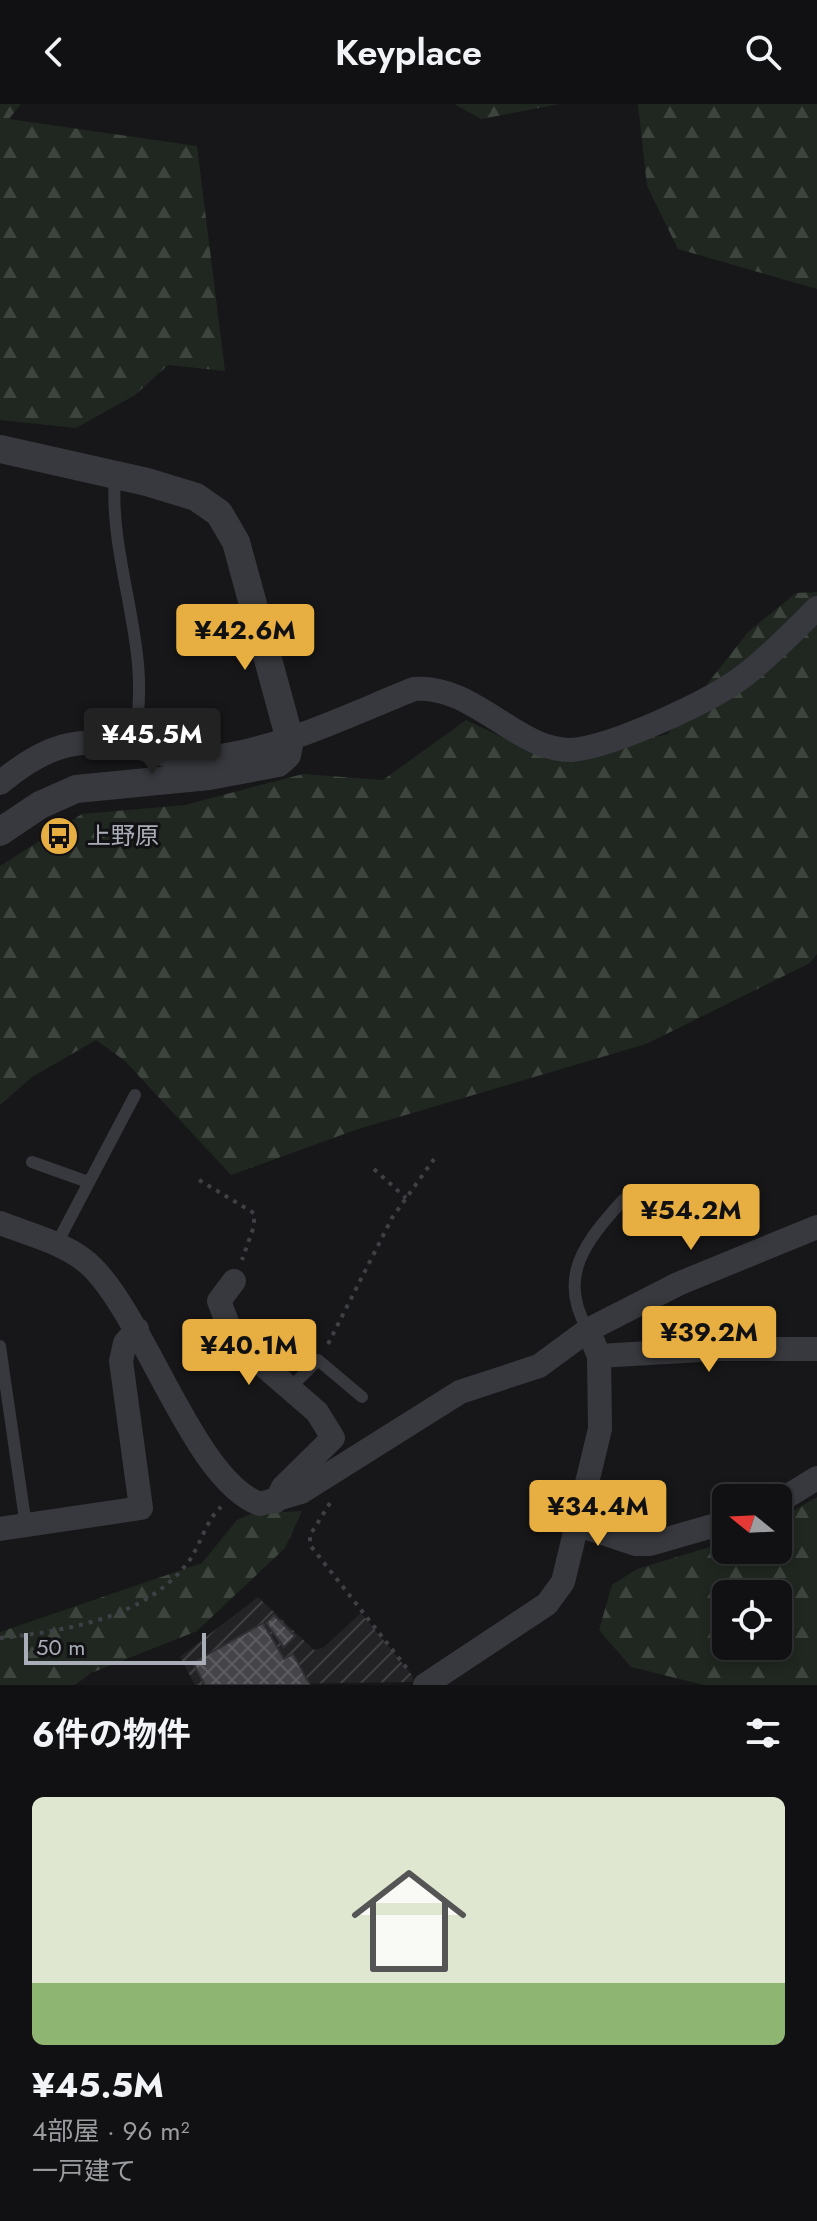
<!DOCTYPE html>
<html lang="ja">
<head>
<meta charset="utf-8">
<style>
	:root { --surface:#111113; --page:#1e1f21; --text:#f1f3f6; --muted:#9c9da0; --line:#303133; --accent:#e7ae41 }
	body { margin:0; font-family:Jost,"Noto Sans JP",sans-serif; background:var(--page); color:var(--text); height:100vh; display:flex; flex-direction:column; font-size:30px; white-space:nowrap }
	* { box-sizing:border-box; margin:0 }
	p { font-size:26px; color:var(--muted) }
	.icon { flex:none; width:44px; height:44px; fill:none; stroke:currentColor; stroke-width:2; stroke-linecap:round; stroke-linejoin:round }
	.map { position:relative; height:1581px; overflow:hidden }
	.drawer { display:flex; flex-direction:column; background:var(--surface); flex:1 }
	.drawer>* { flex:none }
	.needle { width:52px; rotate:288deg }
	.tools { position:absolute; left:712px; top:1380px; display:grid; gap:16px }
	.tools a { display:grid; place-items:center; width:80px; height:80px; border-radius:12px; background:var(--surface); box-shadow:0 4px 12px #0003,0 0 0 2px var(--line); font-size:40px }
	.scale { position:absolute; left:24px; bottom:20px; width:182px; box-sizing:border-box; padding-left:8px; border:4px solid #aaaeb8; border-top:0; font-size:22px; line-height:28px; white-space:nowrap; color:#aaaeb8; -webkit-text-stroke:6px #121214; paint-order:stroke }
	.price { position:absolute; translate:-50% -68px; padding:0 18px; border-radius:8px; background:var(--accent); color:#111; font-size:26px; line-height:52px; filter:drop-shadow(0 2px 4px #0008) }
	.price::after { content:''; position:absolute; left:50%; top:48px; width:24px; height:18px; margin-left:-12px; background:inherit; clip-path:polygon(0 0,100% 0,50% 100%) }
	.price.selected { background:#222; color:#fff }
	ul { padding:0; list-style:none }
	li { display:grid; align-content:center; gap:16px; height:424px; padding:0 32px }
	li span { display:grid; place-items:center; height:248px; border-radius:12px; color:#555 }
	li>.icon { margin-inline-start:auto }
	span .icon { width:144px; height:144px; fill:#fffc; stroke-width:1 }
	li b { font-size:34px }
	h2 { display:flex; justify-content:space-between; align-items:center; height:96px; padding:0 32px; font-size:34px }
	header { display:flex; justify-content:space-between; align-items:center; height:104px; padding:0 32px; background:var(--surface); font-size:36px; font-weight:600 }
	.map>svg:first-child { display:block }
	.industrial { fill:url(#industrial-furrows) }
	.forest { fill:url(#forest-firs); fill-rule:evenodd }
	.building { fill:url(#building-cross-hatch); stroke:#313135; stroke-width:2 }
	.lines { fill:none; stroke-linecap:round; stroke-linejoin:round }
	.path { stroke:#3e4045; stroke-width:4; stroke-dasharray:4 6; stroke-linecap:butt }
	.service { stroke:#38393e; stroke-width:12 }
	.minor { stroke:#38393e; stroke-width:24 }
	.tertiary { stroke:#38393e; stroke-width:28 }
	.labels { text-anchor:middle; stroke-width:6; stroke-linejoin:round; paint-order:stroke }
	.poi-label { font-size:24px; fill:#aaaeb8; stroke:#121214; text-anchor:start }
</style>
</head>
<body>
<header><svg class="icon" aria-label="back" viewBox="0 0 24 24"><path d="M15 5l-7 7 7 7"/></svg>Keyplace<svg class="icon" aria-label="search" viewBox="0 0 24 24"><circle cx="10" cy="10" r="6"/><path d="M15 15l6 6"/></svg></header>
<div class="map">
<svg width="817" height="1581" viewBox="0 0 817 1581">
	<defs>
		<pattern id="industrial-furrows" width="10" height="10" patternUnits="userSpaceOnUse" patternTransform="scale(2)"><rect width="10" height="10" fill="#232326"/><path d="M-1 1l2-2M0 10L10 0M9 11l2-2" fill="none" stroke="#404043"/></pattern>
		<pattern id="forest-firs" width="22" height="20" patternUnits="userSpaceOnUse" patternTransform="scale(2)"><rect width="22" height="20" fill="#1f2720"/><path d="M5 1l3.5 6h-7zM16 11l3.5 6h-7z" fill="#3d443e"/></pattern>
		<pattern id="building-cross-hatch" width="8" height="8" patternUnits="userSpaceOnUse" patternTransform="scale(2)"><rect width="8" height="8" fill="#444449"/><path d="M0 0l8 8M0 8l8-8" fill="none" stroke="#5c5c61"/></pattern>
	</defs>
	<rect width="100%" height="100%" fill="#171719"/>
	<path class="industrial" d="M 258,1493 L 314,1546 L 324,1543 L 361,1509 L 412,1571 L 413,1578 L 195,1581 L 180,1553 Z"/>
	<path class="forest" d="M 0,0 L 21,0 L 9,15 L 197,42 L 225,267 L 168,261 L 135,291 L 76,324 L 0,316 Z
		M 454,0 L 560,0 L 481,15 Z
		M 638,0 L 817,0 L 817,185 L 678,145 L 647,82 Z
		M 817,488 L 817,850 L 810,859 L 646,940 L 358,1025 L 231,1071 L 125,957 L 96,936 L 32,973 L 0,1001 L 0,762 L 82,710 L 185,701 L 303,670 L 383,676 L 466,616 L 550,656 L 668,630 L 748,528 L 796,489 Z
		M 817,1393 L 817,1581 L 704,1581 L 631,1563 L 599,1526 L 612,1481 L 637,1465 L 726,1438 L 726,1446 L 778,1446 L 778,1416 ZM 726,1490 L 778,1490 L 778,1542 L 726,1542 Z
		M 302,1407 L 285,1444 L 197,1527 L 91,1569 L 75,1581 L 0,1581 L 0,1528 L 202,1459 L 237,1416 L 251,1410 Z"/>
	<path class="building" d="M 274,1511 L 295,1532 L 284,1543 L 266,1519 Z
		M 263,1519 L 284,1555 L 293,1550 L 310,1581 L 205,1581 L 193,1559 Z"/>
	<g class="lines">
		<path class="path" d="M 374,1065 L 406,1094
			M 199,1076 L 254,1109 L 254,1122 L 242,1156
			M 328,1240 L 392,1114 L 434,1055
			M 330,1399 L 310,1431 L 310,1441 L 409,1567
			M 0,1534 C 65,1527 142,1515 186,1461 C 200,1444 205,1417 221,1403"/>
		<path class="service" d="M 115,372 C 108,463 157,550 132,642
			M 32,1058 L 88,1078
			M 56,1141 L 135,991
			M 588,1226 C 556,1173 586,1137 623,1096
			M 0,1242 L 26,1422
			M 289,1285 L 318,1256 L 362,1293"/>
		<path class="minor" d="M 0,679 C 43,643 78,630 135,643 C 158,648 181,657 206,654 C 280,646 346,612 414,585 C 460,581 496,620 536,638 C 547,643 559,646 571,646 C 612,643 712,597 745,571 C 771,551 794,527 817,504
			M 0,1119 C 30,1131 70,1140 93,1164 C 147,1219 195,1377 260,1400 L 301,1388 L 460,1288 L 539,1262 L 588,1226 L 678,1180 L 817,1123
			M 234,1177 L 219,1197 L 234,1236 L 317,1308 L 333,1334 L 283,1383 L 276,1397
			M 599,1252 L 716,1245 L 817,1245
			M 778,1398 L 817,1374
			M 579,1421 L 636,1440 L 650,1440 L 726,1418
			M 0,1425 L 141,1404 L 121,1257 L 125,1239 L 137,1225
			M 425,1581 L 547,1500 L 563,1478 L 600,1325 L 599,1252 L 588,1226"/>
		<path class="tertiary" d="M 0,345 L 147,378 L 196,393 L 219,409 L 236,438 L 290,636 L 287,651 L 278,659 L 209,672 L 76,685 L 40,701 L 0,728"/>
	</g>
	<defs>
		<symbol id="bus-disc" viewBox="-11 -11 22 22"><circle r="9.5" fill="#e7ae41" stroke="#121214"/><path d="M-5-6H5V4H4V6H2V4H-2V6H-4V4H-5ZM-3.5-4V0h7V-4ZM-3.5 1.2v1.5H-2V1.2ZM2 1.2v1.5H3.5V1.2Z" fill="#111"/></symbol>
	</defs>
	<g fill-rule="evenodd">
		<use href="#bus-disc" x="37" y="710" width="44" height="44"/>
	</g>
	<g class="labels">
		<g class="poi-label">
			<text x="87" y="740">上野原</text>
		</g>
	</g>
</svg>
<div class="tools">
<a><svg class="needle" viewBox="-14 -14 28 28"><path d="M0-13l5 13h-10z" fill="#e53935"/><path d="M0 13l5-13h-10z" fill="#9c9da0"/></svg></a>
<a><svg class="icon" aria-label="locate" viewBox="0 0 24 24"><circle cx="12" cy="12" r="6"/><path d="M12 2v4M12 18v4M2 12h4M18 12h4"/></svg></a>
</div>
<div class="scale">50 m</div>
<b class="price" style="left:245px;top:568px">¥42.6M</b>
<b class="price selected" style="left:152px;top:672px">¥45.5M</b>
<b class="price" style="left:691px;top:1148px">¥54.2M</b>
<b class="price" style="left:709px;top:1270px">¥39.2M</b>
<b class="price" style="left:249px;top:1283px">¥40.1M</b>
<b class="price" style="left:598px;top:1444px">¥34.4M</b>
</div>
<section class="drawer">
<h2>6件の物件<svg class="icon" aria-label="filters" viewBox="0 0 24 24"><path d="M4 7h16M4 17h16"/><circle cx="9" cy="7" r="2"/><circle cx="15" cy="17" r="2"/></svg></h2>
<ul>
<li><span style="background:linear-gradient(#dfe7d0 75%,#8fb573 0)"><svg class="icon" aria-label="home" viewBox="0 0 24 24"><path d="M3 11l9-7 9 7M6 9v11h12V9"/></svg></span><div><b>¥45.5M</b><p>4部屋 · 96 m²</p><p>一戸建て</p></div></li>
</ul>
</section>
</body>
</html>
